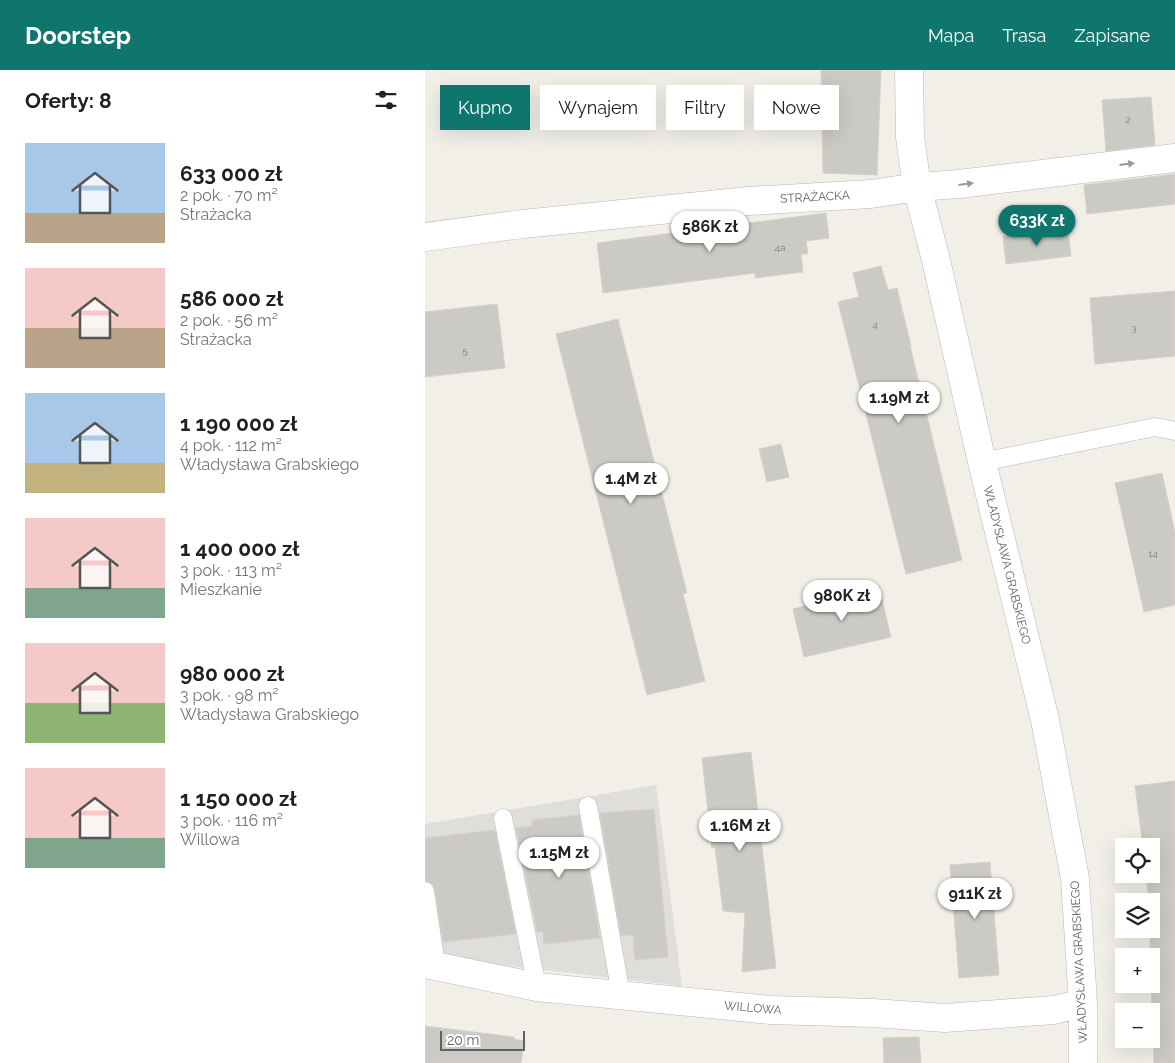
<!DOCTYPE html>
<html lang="pl">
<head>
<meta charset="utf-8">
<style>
	:root { --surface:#fff; --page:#f2f2f2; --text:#202124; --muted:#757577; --accent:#0f766e }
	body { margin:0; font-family:Raleway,sans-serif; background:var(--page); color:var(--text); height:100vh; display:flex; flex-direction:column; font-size:19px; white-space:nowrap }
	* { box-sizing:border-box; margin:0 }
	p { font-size:16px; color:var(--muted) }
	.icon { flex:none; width:28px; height:28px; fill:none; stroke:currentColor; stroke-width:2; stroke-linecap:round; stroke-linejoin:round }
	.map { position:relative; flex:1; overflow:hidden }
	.drawer { display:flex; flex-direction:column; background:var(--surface); width:425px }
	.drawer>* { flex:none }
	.top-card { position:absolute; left:15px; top:15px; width:475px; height:45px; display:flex; gap:10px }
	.buttons { position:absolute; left:690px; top:768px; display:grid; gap:10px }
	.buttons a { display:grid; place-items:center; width:45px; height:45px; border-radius:0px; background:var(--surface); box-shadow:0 5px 20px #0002; font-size:25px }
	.scale { position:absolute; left:15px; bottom:12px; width:85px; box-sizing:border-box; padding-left:5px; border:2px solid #5f6368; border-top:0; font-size:14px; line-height:18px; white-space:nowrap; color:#5f6368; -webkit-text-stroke:4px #fff; paint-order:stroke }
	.price { position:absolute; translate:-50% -42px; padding:0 11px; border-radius:18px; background:#fff; color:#222; font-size:16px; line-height:32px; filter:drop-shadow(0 1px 2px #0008) }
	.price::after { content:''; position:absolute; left:50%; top:30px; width:15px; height:11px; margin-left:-8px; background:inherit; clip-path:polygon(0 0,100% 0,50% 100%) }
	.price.selected { background:var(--accent); color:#fff }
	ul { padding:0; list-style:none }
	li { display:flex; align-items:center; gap:15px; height:125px; padding:0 25px }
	li span { display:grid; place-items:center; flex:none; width:140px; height:100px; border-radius:0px; color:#555 }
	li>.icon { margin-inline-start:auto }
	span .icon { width:60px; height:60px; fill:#fffc; stroke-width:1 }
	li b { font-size:21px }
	h2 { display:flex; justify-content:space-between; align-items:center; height:60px; padding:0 25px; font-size:21px }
	.pill { padding:0 18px; border-radius:0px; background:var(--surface); box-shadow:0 5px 20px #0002; font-size:18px; line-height:45px }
	.pill.selected { background:var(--accent); color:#fff }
	header { display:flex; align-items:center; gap:30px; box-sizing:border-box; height:70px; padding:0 25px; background:var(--accent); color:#fff }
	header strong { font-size:24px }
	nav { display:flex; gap:28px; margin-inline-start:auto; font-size:18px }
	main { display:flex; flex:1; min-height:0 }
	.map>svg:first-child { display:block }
	.industrial { fill:#e0deda }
	.building { fill:#cccac5; stroke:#d6d1c6 }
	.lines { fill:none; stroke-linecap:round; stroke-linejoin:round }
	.service-casing { stroke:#b5b8bc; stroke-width:19 }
	.minor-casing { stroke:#b5b8bc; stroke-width:29 }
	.service { stroke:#fff; stroke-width:18 }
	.minor { stroke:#fff; stroke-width:28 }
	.oneway { fill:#979a9d }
	.labels { text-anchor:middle; stroke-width:5; stroke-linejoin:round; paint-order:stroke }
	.number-label { font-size:10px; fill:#7a7d7f }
	.street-label { font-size:12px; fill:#5f6368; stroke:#fff }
</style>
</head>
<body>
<header>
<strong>Doorstep</strong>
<nav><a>Mapa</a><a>Trasa</a><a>Zapisane</a></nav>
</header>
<main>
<section class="drawer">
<h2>Oferty: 8<svg class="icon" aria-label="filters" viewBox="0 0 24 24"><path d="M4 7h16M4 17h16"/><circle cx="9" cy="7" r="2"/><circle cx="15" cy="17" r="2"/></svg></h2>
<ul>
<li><span style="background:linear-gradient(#a9c7e8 70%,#b9a48a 0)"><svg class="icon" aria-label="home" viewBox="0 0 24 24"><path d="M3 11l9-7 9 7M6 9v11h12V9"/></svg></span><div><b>633 000 zł</b><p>2 pok. · 70 m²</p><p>Strażacka</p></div></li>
<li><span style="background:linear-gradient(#f6c9c9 60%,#b9a48a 0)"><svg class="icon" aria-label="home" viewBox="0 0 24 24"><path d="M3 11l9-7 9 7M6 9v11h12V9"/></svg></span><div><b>586 000 zł</b><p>2 pok. · 56 m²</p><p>Strażacka</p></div></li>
<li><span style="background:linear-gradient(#a9c7e8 70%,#c2b280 0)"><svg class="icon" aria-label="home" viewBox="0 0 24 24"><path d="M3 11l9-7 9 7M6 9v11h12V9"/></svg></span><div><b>1 190 000 zł</b><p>4 pok. · 112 m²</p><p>Władysława Grabskiego</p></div></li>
<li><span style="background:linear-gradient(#f6c9c9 70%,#7fa58c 0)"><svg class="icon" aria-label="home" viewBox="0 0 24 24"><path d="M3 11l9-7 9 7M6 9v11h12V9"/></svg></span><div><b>1 400 000 zł</b><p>3 pok. · 113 m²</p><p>Mieszkanie</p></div></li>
<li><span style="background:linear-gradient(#f6c9c9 60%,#8fb573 0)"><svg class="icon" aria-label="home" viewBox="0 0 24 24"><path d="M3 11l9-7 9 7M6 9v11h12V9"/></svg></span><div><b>980 000 zł</b><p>3 pok. · 98 m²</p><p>Władysława Grabskiego</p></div></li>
<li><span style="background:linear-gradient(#f6c9c9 70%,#7fa58c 0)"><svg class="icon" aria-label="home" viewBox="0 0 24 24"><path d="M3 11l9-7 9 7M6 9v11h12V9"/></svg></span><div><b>1 150 000 zł</b><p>3 pok. · 116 m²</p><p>Willowa</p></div></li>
</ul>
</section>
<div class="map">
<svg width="750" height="993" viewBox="0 0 750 993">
	<rect width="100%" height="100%" fill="#f1efe8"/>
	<path class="industrial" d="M 231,715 L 257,916 L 0,886 L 0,754 Z"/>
	<path class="building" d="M 396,0 L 456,0 L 452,105 L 398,103 Z
		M 726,27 L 730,75 L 681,81 L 677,30 Z
		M 750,104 L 750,134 L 662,144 L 659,115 Z
		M 401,143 L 404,168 L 381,171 L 383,184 L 376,184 L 378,202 L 330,208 L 330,203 L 178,223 L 172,173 Z
		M 643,160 L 646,186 L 581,194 L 578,166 Z
		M 456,196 L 463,220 L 472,218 L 486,276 L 485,276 L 537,490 L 481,504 L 413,232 L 434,227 L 428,203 Z
		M 750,221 L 750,286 L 670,294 L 665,228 Z
		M 72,234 L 80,298 L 0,307 L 0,242 Z
		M 193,249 L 262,523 L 258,524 L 280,611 L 222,625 L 131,264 Z
		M 356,374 L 364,407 L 342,412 L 334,379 Z
		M 737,403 L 750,463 L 750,535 L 719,542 L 690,413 Z
		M 454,517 L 466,567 L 379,587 L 368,539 Z
		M 326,682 L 351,898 L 317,902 L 320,843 L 298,841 L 290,777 L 287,778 L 277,688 Z
		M 750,711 L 750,993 L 729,993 L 725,882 L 726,831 L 724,831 L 721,804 L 726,804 L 726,776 L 718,776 L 710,716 Z
		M 229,739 L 243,887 L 210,890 L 208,865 L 196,866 L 175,743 Z
		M 154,745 L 175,868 L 119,874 L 118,861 L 112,862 L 91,758 L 107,756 L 107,750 Z
		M 70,760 L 91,864 L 18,872 L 10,819 L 8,814 L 0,811 L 0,768 Z
		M 565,792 L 574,905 L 534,908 L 525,795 Z
		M 0,956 L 89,967 L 89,969 L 99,971 L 96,993 L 0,993 Z
		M 494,967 L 496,993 L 459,993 L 458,968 Z"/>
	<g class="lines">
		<defs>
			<path id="service" d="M 557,392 L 730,357 L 750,361
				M 163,736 L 196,925
				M 78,748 L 112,917
				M 0,821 L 11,895"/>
			<path id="minor" d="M 484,0 L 485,67 L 492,117 L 510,186 L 557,392 L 620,650 L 650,808 L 658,933 L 658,993
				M 0,167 L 98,154 L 324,131 L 446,124 L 492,117 L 534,114 L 750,88
				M 0,894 L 112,917 L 346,940 L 448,943 L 520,948 L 629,940 L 658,933"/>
		</defs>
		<use href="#service" class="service-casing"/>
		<use href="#minor" class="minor-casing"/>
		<use href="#service" class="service"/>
		<use href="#minor" class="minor"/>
	</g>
	<defs><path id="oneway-solid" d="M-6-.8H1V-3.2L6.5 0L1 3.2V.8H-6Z" transform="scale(1.25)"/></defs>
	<g class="oneway">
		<use href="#oneway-solid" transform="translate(702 94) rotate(-7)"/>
		<use href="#oneway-solid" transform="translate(541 114) rotate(-7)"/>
	</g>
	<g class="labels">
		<g class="number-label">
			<text x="703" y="53">2</text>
			<text x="355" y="181">4a</text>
			<text x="450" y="258">4</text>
			<text x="709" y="261">3</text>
			<text x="40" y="284">5</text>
			<text x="728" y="487">14</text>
		</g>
		<g class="street-label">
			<text transform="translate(390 127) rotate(-3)" y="4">STRAŻACKA</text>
			<text transform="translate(582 495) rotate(76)" y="4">WŁADYSŁAWA GRABSKIEGO</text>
			<text transform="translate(654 892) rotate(-93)" y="4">WŁADYSŁAWA GRABSKIEGO</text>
			<text transform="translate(328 938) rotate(5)" y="4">WILLOWA</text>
		</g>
	</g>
</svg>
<div class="buttons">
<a><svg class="icon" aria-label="locate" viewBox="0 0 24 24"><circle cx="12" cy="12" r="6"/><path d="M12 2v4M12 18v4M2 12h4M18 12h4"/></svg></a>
<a><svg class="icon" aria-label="layers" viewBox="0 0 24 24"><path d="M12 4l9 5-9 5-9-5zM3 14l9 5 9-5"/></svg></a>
<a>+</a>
<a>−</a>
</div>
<div class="scale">20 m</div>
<b class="price selected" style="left:612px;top:177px">633K zł</b>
<b class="price" style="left:285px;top:183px">586K zł</b>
<b class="price" style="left:474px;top:354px">1.19M zł</b>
<b class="price" style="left:206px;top:435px">1.4M zł</b>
<b class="price" style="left:417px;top:552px">980K zł</b>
<b class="price" style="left:315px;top:782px">1.16M zł</b>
<b class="price" style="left:134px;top:809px">1.15M zł</b>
<b class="price" style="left:550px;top:850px">911K zł</b>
<div class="top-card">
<a class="pill selected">Kupno</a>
<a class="pill">Wynajem</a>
<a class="pill">Filtry</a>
<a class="pill">Nowe</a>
</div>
</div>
</main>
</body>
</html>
